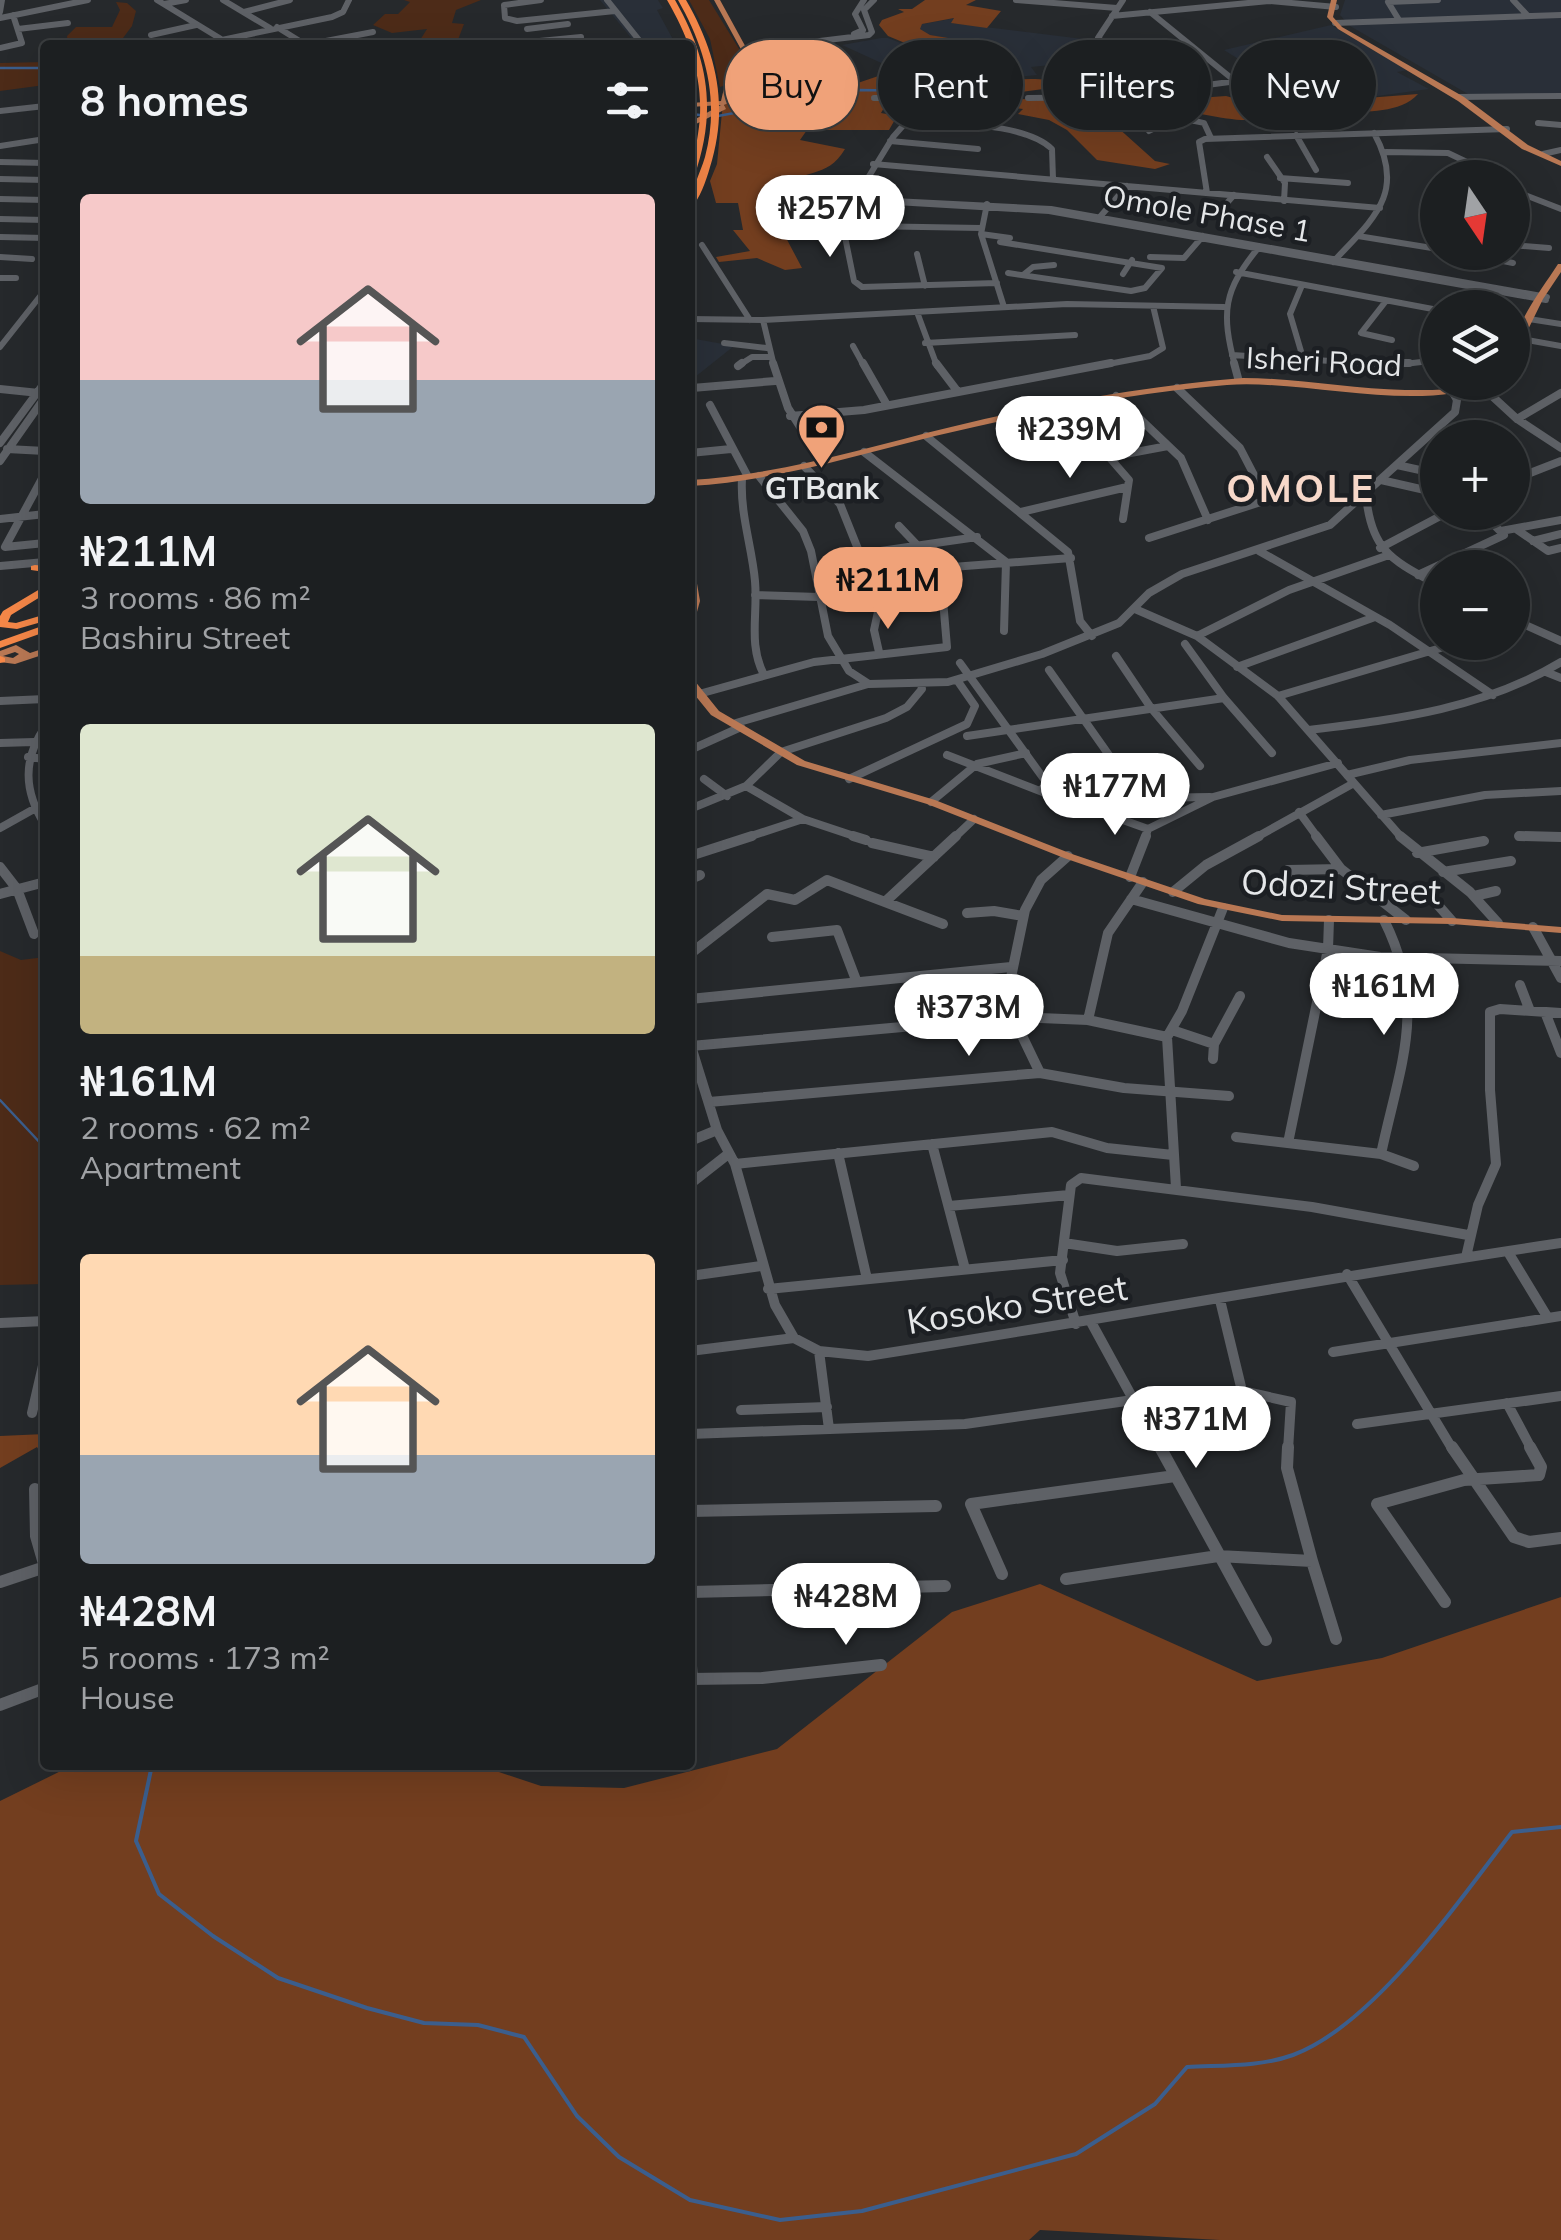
<!DOCTYPE html>
<html lang="en">
<head>
<meta charset="utf-8">
<style>
	:root { --surface:#1c1f21; --page:#25272a; --text:#f1f3f6; --muted:#a0a2a5; --line:#3a3d3f; --accent:#f0a279 }
	body { margin:0; font-family:Mulish,sans-serif; background:var(--page); color:var(--text); height:100vh; display:flex; flex-direction:column; font-size:38px; white-space:nowrap }
	* { box-sizing:border-box; margin:0 }
	p { font-size:32px; color:var(--muted) }
	.icon { flex:none; width:55px; height:55px; fill:none; stroke:currentColor; stroke-width:2; stroke-linecap:round; stroke-linejoin:round }
	.map { position:relative; flex:1; overflow:hidden }
	.side { position:absolute; left:40px; top:40px; width:655px; height:1730px; display:flex; flex-direction:column; background:var(--surface); border-radius:10px; box-shadow:0 10px 40px #0002,0 0 0 2px var(--line) }
	.side>* { flex:none }
	.guide { position:absolute; left:725px; top:40px; width:685px; height:90px; display:flex; gap:20px }
	.needle { width:65px; rotate:167deg }
	.fabs { position:absolute; left:1420px; top:160px; display:grid; gap:20px }
	.fabs a { display:grid; place-items:center; width:110px; height:110px; border-radius:50%; background:var(--surface); box-shadow:0 10px 40px #0002,0 0 0 2px var(--line); font-size:50px }
	.price { position:absolute; translate:-50% -85px; padding:0 22px; border-radius:35px; background:#fff; color:#222; font-size:32px; line-height:65px; filter:drop-shadow(0 2px 5px #0008) }
	.price::after { content:''; position:absolute; left:50%; top:60px; width:30px; height:22px; margin-left:-15px; background:inherit; clip-path:polygon(0 0,100% 0,50% 100%) }
	.price.on { background:var(--accent); color:#111 }
	ul { padding:0; list-style:none }
	li { display:grid; align-content:center; gap:20px; height:530px; padding:0 40px }
	li span { display:grid; place-items:center; height:310px; border-radius:10px; color:#555 }
	li>.icon { margin-inline-start:auto }
	span .icon { width:180px; height:180px; fill:#fffc; stroke-width:1 }
	li b { font-size:42px }
	h2 { display:flex; justify-content:space-between; align-items:center; height:120px; padding:0 40px; font-size:42px }
	.chip { padding:0 35px; border-radius:45px; background:var(--surface); box-shadow:0 10px 40px #0002,0 0 0 2px var(--line); font-size:35px; line-height:90px }
	.chip.on { background:var(--accent); color:#111 }
	.map>svg:first-child { display:block }
	.built { fill:#292f38 }
	.green { fill:#4d2b18 }
	.forest { fill:#733e1f }
	.lines { fill:none; stroke-linecap:round; stroke-linejoin:round }
	.stream-far1 { stroke:#3b5e8d; stroke-width:2.5 }
	.stream { stroke:#3b5e8d; stroke-width:4 }
	.minor-far3 { stroke:#5e6166; stroke-width:6 }
	.minor-far2 { stroke:#5e6166; stroke-width:8 }
	.minor-far1 { stroke:#5e6166; stroke-width:10 }
	.minor { stroke:#5e6166; stroke-width:12 }
	.major { fill:#b97854; fill-rule:evenodd }
	.highway { fill:#f58748; fill-rule:evenodd }
	.labels { text-anchor:middle; stroke-width:9; stroke-linejoin:round; paint-order:stroke }
	.far-street-label { font-size:30px; fill:#e5e7e9; stroke:#1c1f23 }
	.far-poi-label { font-size:30px; font-weight:bold; fill:#e5e7e9; stroke:#1c1f23 }
	.street-label { font-size:35px; fill:#e5e7e9; stroke:#1c1f23 }
	.far-district-label { font-size:38px; font-weight:bold; letter-spacing:2.5px; fill:#f7d8c9; stroke:#1c1f23 }
</style>
</head>
<body>
<div class="map">
<svg width="1561" height="2240" viewBox="0 0 1561 2240">
	<rect width="100%" height="100%" fill="#26292c"/>
	<path class="built" d="M 600,0 L 658,0 L 663,8 L 657,10 L 676,45 L 637,45 Z
		M 1345,0 L 1561,0 L 1561,94 L 1468,94 L 1350,26 L 1340,15 Z
		M 956,18 L 952,23 L 1140,46 L 1115,48 L 1117,53 L 1101,55 L 1096,64 L 1103,72 L 1061,76 L 1051,65 L 1031,67 L 1037,75 L 1017,77 L 1009,68 L 997,69 L 1002,77 L 972,83 L 962,78 L 970,68 L 1005,52 L 1003,47 L 929,35 L 919,29 L 922,24 Z
		M 1331,25 L 1408,70 L 1397,72 L 1429,89 L 1311,105 L 1224,50 Z
		M 881,38 L 888,38 L 934,56 L 901,72 L 842,45 Z
		M 690,338 L 734,346 L 690,381 Z"/>
	<path class="green" d="M 404,0 L 481,0 L 456,10 L 452,23 L 464,24 L 456,45 L 417,45 L 427,29 L 392,33 L 373,25 L 385,14 L 398,14 L 410,2 Z
		M 689,0 L 709,0 L 744,57 L 745,68 L 737,81 L 720,87 L 710,39 Z
		M 116,2 L 127,3 L 136,11 L 132,26 L 123,38 L 125,45 L 68,45 L 67,36 L 76,27 L 112,27 L 120,10 Z
		M 45,62 L 45,85 L 0,91 L 0,63 Z
		M 0,951 L 21,960 L 45,957 L 45,1284 L 0,1285 Z"/>
	<path class="forest" d="M 925,0 L 976,0 L 966,5 L 1001,11 L 987,28 L 951,23 L 954,18 L 922,24 L 920,29 L 930,35 L 1003,47 L 1006,52 L 970,67 L 971,75 L 964,79 C 988,90 1030,69 1066,86 L 1021,92 L 1022,96 L 1018,99 L 1106,101 L 1147,94 L 1189,93 L 1198,98 L 1226,96 L 1263,106 L 1418,94 C 1400,114 1367,110 1342,114 L 1345,121 L 1326,120 L 1321,114 L 1244,114 L 1247,120 C 1213,121 1140,92 1116,126 L 1155,161 L 1170,164 L 1155,169 L 1097,160 L 1067,130 L 1049,120 L 1018,114 L 1023,109 C 998,105 977,95 954,91 L 959,87 L 955,82 L 917,81 L 915,88 L 893,92 L 881,113 L 897,116 L 889,130 L 807,130 L 800,140 L 845,149 C 827,180 801,168 781,189 L 783,206 L 794,212 L 784,234 L 802,268 L 785,270 L 757,258 L 719,262 L 716,257 L 750,251 L 733,230 L 743,230 L 738,203 L 716,203 L 710,181 L 717,164 L 722,112 L 730,90 L 743,91 L 740,109 L 821,89 L 846,87 L 896,70 L 902,72 L 934,55 L 888,36 L 879,25 L 882,20 L 904,12 L 898,9 L 912,9 Z
		M 45,1434 L 45,1460 L 37,1447 L 0,1468 L 0,1436 Z
		M 1040,1584 L 1257,1681 L 1382,1658 L 1561,1597 L 1561,2240 L 1220,2240 L 1040,2230 L 1029,2240 L 0,2240 L 0,1801 L 73,1765 L 478,1765 L 541,1786 L 624,1788 L 777,1749 L 952,1612 Z"/>
	<g class="lines">
		<path class="stream-far1" d="M 0,68 L 45,68
			M 935,93 L 963,95
			M 690,114 L 700,115
			M 718,116 L 860,90 L 923,91
			M 0,1100 L 45,1148"/>
		<path class="stream" d="M 152,1765 L 136,1841 L 159,1894 L 213,1936 L 278,1978 L 367,2008 L 424,2023 L 478,2025 L 524,2037 L 577,2116 L 619,2157 L 690,2200 L 780,2220 L 862,2211 L 1076,2154 L 1155,2104 L 1187,2067 C 1222,2065 1260,2067 1293,2055 C 1374,2025 1460,1899 1512,1832 L 1561,1827"/>
		<path class="minor-far3" d="M 157,0 L 221,39
			M 223,0 L 270,28
			M 541,0 L 504,5 L 505,18 L 517,21 L 615,11
			M 607,0 L 643,45
			M 1016,0 L 1117,8
			M 1513,0 L 1528,16
			M 164,4 L 186,0
			M 0,12 L 2,0
			M 244,12 L 290,0
			M 1150,12 L 1262,103
			M 1112,16 L 1269,1 L 1336,7
			M 0,18 L 88,0
			M 1399,20 L 1388,2 L 1438,0
			M 1335,23 L 1561,15
			M 277,27 L 306,45
			M 18,29 L 68,23
			M 527,29 L 568,24
			M 854,34 L 863,30 L 855,14 L 864,0
			M 151,35 L 196,25
			M 198,45 L 332,17 L 343,12 L 349,0
			M 305,45 L 373,32
			M 499,45 L 581,37
			M 0,48 L 22,43 L 13,15
			M 746,50 L 869,35 L 872,32 L 864,10 L 874,0
			M 1114,51 L 1098,38 L 1123,0
			M 750,58 L 787,90
			M 1458,97 L 1561,96
			M 874,98 L 921,98
			M 1028,98 L 1117,97 L 1237,81
			M 0,111 L 45,106
			M 908,120 C 946,124 1025,122 1052,149 L 1053,179
			M 1538,123 L 1561,125
			M 1149,131 C 1167,121 1184,117 1204,123 L 1211,138
			M 1296,135 L 1316,170
			M 890,141 L 978,149
			M 0,146 L 45,139
			M 1386,152 L 1448,153 L 1469,163 L 1471,178
			M 1543,154 L 1561,150
			M 1267,157 L 1285,183 L 1284,201
			M 0,162 L 45,163
			M 873,164 L 1380,208
			M 1280,178 L 1348,183
			M 0,179 L 45,180
			M 1512,190 L 1561,209
			M 1207,193 L 1199,142 L 1205,139 L 1507,129
			M 0,199 L 45,200
			M 855,199 L 893,137 L 941,83 L 924,81
			M 987,204 L 981,234 L 1004,307
			M 1219,212 L 1234,195
			M 0,219 L 45,220
			M 1098,219 L 1127,186
			M 1512,222 L 1516,222
			M 981,228 L 864,226 L 844,232 L 854,281 L 862,287 L 997,283
			M 981,234 L 1010,238
			M 1358,236 L 1438,249
			M 0,237 L 45,238
			M 1000,242 L 1162,268 L 1145,288 L 1131,291 L 1008,273
			M 702,245 L 750,320
			M 1512,245 L 1549,248
			M 1459,252 L 1513,263
			M 917,254 L 925,286
			M 0,257 L 32,259
			M 1150,257 L 1184,258 L 1203,236
			M 1333,262 C 1373,219 1407,193 1374,133
			M 1236,272 L 1438,310
			M 1123,274 L 1132,260
			M 1023,275 L 1033,267 L 1054,265
			M 0,278 L 16,278
			M 1302,285 L 1290,314 L 1303,358
			M 1546,300 L 1049,211 L 794,196 L 1051,209 L 1547,297
			M 1386,301 L 1361,333 L 1392,340
			M 917,312 L 937,366
			M 690,319 L 763,320 L 1067,304 L 1224,307
			M 1529,319 L 1561,324
			M 763,320 L 774,366
			M 1527,340 L 1561,346
			M 724,343 L 767,348
			M 925,343 L 1075,335
			M 853,346 L 864,366
			M 0,347 L 45,290
			M 1232,355 L 1396,365 L 1438,360
			M 738,366 L 752,357 L 769,357
			M 1098,366 L 1150,356 L 1163,348 L 1153,306
			M 1235,366 C 1221,312 1223,291 1259,247"/>
		<path class="minor-far2" d="M 773,363 L 788,408 L 820,458
			M 863,363 L 887,405
			M 936,363 L 958,392
			M 1234,363 L 1238,378
			M 1370,363 L 1409,363
			M 738,366 L 742,363
			M 1480,385 L 1517,419 L 1561,448
			M 692,388 L 775,381
			M 0,389 L 39,393
			M 1116,396 L 1181,458 L 1208,520
			M 710,405 L 747,475
			M 790,416 L 864,410 L 1111,363
			M 1517,419 L 1561,393
			M 926,436 L 1068,552 L 1080,621 L 1092,636
			M 0,443 L 45,382
			M 7,449 L 45,451
			M 864,452 L 1006,562 L 1004,631
			M 690,453 L 731,449
			M 0,461 L 45,397
			M 1397,465 L 1438,474
			M 1512,465 L 1528,473
			M 804,466 L 840,504 L 860,554 L 883,589 L 874,630 L 879,652
			M 45,473 L 5,547 L 45,543
			M 759,476 L 803,531 L 811,551 L 828,636 L 849,671 L 869,684 L 948,682 L 1042,654 L 1119,623 L 1149,593 L 1182,574 L 1330,525 L 1455,412 L 1457,400 L 1452,391
			M 742,479 C 740,514 752,547 755,581 C 758,615 748,644 764,675
			M 1381,480 L 1438,493
			M 1512,480 L 1561,461
			M 1366,495 C 1371,551 1392,560 1438,585
			M 1021,512 L 1127,487
			M 0,519 L 45,514
			M 1123,519 L 1129,480 L 1109,457 L 1168,446
			M 899,526 L 917,545
			M 1516,529 L 1548,551 L 1561,548
			M 1501,531 L 1561,520
			M 1149,538 L 1267,500 L 1240,448 L 1177,388
			M 1533,541 L 1561,534
			M 1380,548 L 1448,512
			M 1259,551 L 1390,625 L 1493,695
			M 860,554 L 977,537
			M 0,566 L 45,562
			M 873,573 L 1071,558
			M 1418,575 L 1504,535 L 1481,512
			M 755,595 L 819,597
			M 1135,609 L 1197,636 L 1278,696 L 1402,838
			M 1512,619 L 1561,641
			M 1197,636 L 1289,590 L 1389,555
			M 1185,644 L 1224,698 L 1272,753
			M 1116,656 L 1151,708 L 1200,766
			M 960,663 L 1049,786 L 1040,790
			M 1237,667 L 1375,617
			M 1049,670 L 1123,775
			M 1546,672 L 1561,678
			M 699,694 L 814,662 L 947,647 L 943,600 L 935,569
			M 1278,696 L 1461,642
			M 0,701 L 45,699
			M 736,723 L 868,684
			M 45,727 C 22,760 24,792 45,825
			M 1309,730 C 1398,719 1483,709 1561,662
			M 967,736 L 1224,698
			M 0,743 L 34,742
			M 690,750 L 741,727
			M 947,755 L 1076,805
			M 28,757 L 45,759
			M 1347,775 L 1410,760 L 1561,743
			M 704,779 L 727,796
			M 849,779 L 967,724 L 975,706 L 957,680
			M 746,786 L 803,819 L 860,838
			M 931,802 L 977,764 L 1026,753
			M 690,809 L 746,786 L 781,752 L 886,718 L 907,707 L 922,689 L 921,684
			M 1095,810 L 1148,798 L 1210,797
			M 1095,810 L 1148,829
			M 1299,812 L 1318,838
			M 1381,815 L 1485,795 L 1561,791
			M 0,828 L 34,809
			M 1519,836 L 1561,837
			M 745,838 L 803,819
			M 954,838 L 974,819
			M 1145,838 L 1148,829 L 1213,797 L 1338,763
			M 1255,838 L 1354,783"/>
		<path class="minor-far1" d="M 853,836 L 866,840
			M 1316,836 L 1341,869 L 1406,920
			M 1400,836 L 1470,892 L 1498,923
			M 1519,836 L 1561,837
			M 872,843 L 934,857
			M 1417,853 L 1484,841
			M 690,856 L 752,836
			M 0,867 L 17,889 L 34,934
			M 1443,872 L 1511,861
			M 1130,877 L 1146,836
			M 690,879 L 700,875
			M 1285,883 L 1288,870 L 1341,869
			M 1173,892 L 1206,865 L 1259,836
			M 0,894 L 45,882
			M 1430,896 L 1452,921
			M 1474,896 L 1496,891
			M 1131,899 L 1289,943 L 1380,957 L 1561,961
			M 887,900 L 956,836
			M 967,913 L 994,911 L 1023,916
			M 1533,927 L 1561,978
			M 772,937 L 837,930 L 856,980
			M 690,954 L 767,894 L 795,900 L 827,880 L 943,924
			M 1520,985 L 1530,1011
			M 690,999 L 1011,967
			M 1545,1012 L 1561,1053
			M 1088,1020 L 1108,933 L 1143,882
			M 1172,1030 L 1214,1044
			M 690,1043 L 717,1130 L 735,1164 L 775,1305 L 794,1338 L 819,1351 L 868,1356 C 1099,1320 1329,1277 1561,1243
			M 691,1046 L 1013,1017 L 1088,1020 L 1167,1037
			M 1213,1059 L 1214,1044 L 1240,996
			M 1040,1073 L 1013,1017 L 1009,987 L 1025,910 L 1041,880 L 1068,856
			M 709,1102 L 1040,1073 L 1124,1088 L 1229,1096
			M 1236,1137 L 1381,1154 L 1414,1166
			M 690,1141 L 717,1130
			M 1288,1143 L 1328,949 L 1329,920
			M 932,1144 L 965,1269
			M 838,1153 L 867,1279
			M 1381,1154 C 1400,1064 1428,1008 1384,920
			M 735,1164 L 1052,1132 L 1107,1148 L 1173,1155
			M 690,1184 L 727,1155
			M 1176,1188 L 1167,1037 L 1182,1011 L 1223,908
			M 949,1206 L 1069,1195
			M 1064,1243 L 1117,1251 L 1183,1244
			M 1508,1252 L 1548,1318
			M 1466,1257 L 1478,1205 L 1496,1164 L 1490,1090 L 1490,1012 L 1500,1009 L 1561,1013
			M 1347,1274 L 1453,1450
			M 690,1276 L 761,1266
			M 768,1289 L 1063,1260
			M 1220,1300 L 1242,1391 L 1291,1402 L 1288,1450
			M 1091,1322 L 1161,1450
			M 0,1323 L 45,1321
			M 1076,1324 L 1060,1273 L 1071,1185 L 1081,1178 L 1312,1207 L 1468,1235
			M 690,1351 L 794,1338
			M 819,1351 L 829,1429
			M 1333,1352 L 1561,1316
			M 1507,1403 L 1532,1450
			M 741,1410 L 827,1407
			M 32,1413 L 45,1357
			M 1357,1424 L 1561,1396
			M 690,1434 L 965,1424 L 1133,1400"/>
		<path class="minor" d="M 1160,1447 L 1266,1640
			M 1288,1447 L 1287,1468 L 1312,1561
			M 1452,1447 L 1514,1537 L 1529,1542 L 1561,1538
			M 690,1511 L 936,1506
			M 1002,1574 L 971,1504 L 1175,1476
			M 1066,1579 L 1218,1556 L 1312,1561 L 1336,1639
			M 0,1582 L 45,1567 L 36,1536 L 35,1489
			M 690,1592 L 945,1586
			M 1445,1602 L 1377,1504 L 1464,1480 L 1539,1475 L 1541,1467 L 1530,1447
			M 690,1653 L 692,1679
			M 690,1679 L 762,1678 L 881,1665
			M 0,1705 L 45,1688"/>
		<path class="major" d="M 714,0 L 720,0 L 755,64 L 746,81 L 729,90 L 728,103 L 724,105 L 726,109 L 690,127 L 690,122 L 721,105 L 690,107 L 690,103 L 721,101 L 724,88 L 741,79 L 749,64 Z
			M 1331,0 L 1337,0 L 1333,17 L 1342,27 L 1464,97 L 1528,145 L 1561,161 L 1561,166 L 1522,149 L 1458,101 L 1338,29 L 1327,17 Z
			M 1558,264 L 1561,264 L 1561,272 L 1543,299 L 1516,354 L 1512,356 C 1512,327 1542,289 1558,264 Z
			M 1243,378 C 1297,378 1351,389 1405,390 C 1423,390 1442,391 1460,387 C 1470,385 1479,382 1490,382 C 1422,415 1305,379 1227,385 C 1128,393 1031,413 935,436 C 854,456 774,481 690,486 L 690,480 C 779,475 864,448 951,427 C 1047,404 1144,386 1243,378 Z
			M 690,569 L 695,572 L 700,601 L 695,619 L 690,622 Z
			M 16,645 L 30,653 L 45,648 L 45,654 L 15,664 L 0,662 L 0,651 ZM 15,652 L 19,654 L 13,658 L 3,656 Z
			M 690,679 L 694,680 L 719,711 L 805,761 L 935,800 L 1072,854 L 1205,899 L 1282,915 L 1452,918 L 1561,927 L 1561,933 L 1452,924 L 1282,921 L 1198,904 L 1064,858 L 927,804 L 797,765 L 711,715 L 690,689 Z"/>
		<path class="highway" d="M 667,0 L 675,0 C 709,60 717,111 694,177 L 690,179 C 690,163 696,150 698,134 C 706,85 691,41 667,0 Z
			M 678,0 L 686,0 C 717,54 729,106 710,167 C 706,181 700,199 690,209 C 690,191 700,174 705,157 C 720,101 706,49 678,0 Z
			M 35,565 L 45,566 L 45,572 L 31,570 L 31,566 Z
			M 45,586 L 45,594 L 11,615 L 8,622 L 16,623 L 43,615 L 45,615 L 45,621 L 17,629 L 0,627 L 0,616 L 3,611 Z
			M 45,625 L 45,632 L 0,648 L 0,641 Z
			M 0,656 L 5,658 L 5,662 L 0,663 Z"/>
	</g>
	<defs>
		<symbol id="bank-pin" viewBox="-11 -11 22 30"><path d="M0 17L-7.5 6A9.5 9.5 0 1 1 7.5 6Z" fill="#f0a279" stroke="#1c1f23"/><path d="M-6-4H6V4H-6ZM0-2.3a2.3 2.3 0 1 0 0 4.6a2.3 2.3 0 1 0 0-4.6Z" fill="#111"/></symbol>
	</defs>
	<g fill-rule="evenodd">
		<use href="#bank-pin" x="794" y="400" width="55" height="75"/>
	</g>
	<g class="labels">
		<g class="far-street-label">
			<text transform="translate(1207 214) rotate(10)" y="10">Omole Phase 1</text>
			<text transform="translate(1324 362) rotate(3)" y="10">Isheri Road</text>
		</g>
		<g class="far-poi-label">
			<text x="822" y="499">GTBank</text>
		</g>
		<g class="street-label">
			<text transform="translate(1341 887) rotate(3)" y="12">Odozi Street</text>
			<text transform="translate(1017 1305) rotate(-9)" y="12">Kosoko Street</text>
		</g>
		<g class="far-district-label">
			<text x="1301" y="502">OMOLE</text>
		</g>
	</g>
</svg>
<div class="fabs">
<a><svg class="needle" viewBox="-14 -14 28 28"><path d="M0-13l5 13h-10z" fill="#e53935"/><path d="M0 13l5-13h-10z" fill="#a0a2a5"/></svg></a>
<a><svg class="icon" aria-label="layers" viewBox="0 0 24 24"><path d="M12 4l9 5-9 5-9-5zM3 14l9 5 9-5"/></svg></a>
<a>+</a>
<a>−</a>
</div>
<b class="price" style="left:830px;top:260px">₦257M</b>
<b class="price" style="left:1070px;top:481px">₦239M</b>
<b class="price on" style="left:888px;top:632px">₦211M</b>
<b class="price" style="left:1115px;top:838px">₦177M</b>
<b class="price" style="left:1384px;top:1038px">₦161M</b>
<b class="price" style="left:969px;top:1059px">₦373M</b>
<b class="price" style="left:1196px;top:1471px">₦371M</b>
<b class="price" style="left:846px;top:1648px">₦428M</b>
<div class="guide">
<a class="chip on">Buy</a>
<a class="chip">Rent</a>
<a class="chip">Filters</a>
<a class="chip">New</a>
</div>
<section class="side">
<h2>8 homes<svg class="icon" aria-label="filters" viewBox="0 0 24 24"><path d="M4 7h16M4 17h16"/><circle cx="9" cy="7" r="2"/><circle cx="15" cy="17" r="2"/></svg></h2>
<ul>
<li><span style="background:linear-gradient(#f6c9c9 60%,#9aa5b1 0)"><svg class="icon" aria-label="home" viewBox="0 0 24 24"><path d="M3 11l9-7 9 7M6 9v11h12V9"/></svg></span><div><b>₦211M</b><p>3 rooms · 86 m²</p><p>Bashiru Street</p></div></li>
<li><span style="background:linear-gradient(#dfe7d0 75%,#c2b280 0)"><svg class="icon" aria-label="home" viewBox="0 0 24 24"><path d="M3 11l9-7 9 7M6 9v11h12V9"/></svg></span><div><b>₦161M</b><p>2 rooms · 62 m²</p><p>Apartment</p></div></li>
<li><span style="background:linear-gradient(#ffd9b3 65%,#9aa5b1 0)"><svg class="icon" aria-label="home" viewBox="0 0 24 24"><path d="M3 11l9-7 9 7M6 9v11h12V9"/></svg></span><div><b>₦428M</b><p>5 rooms · 173 m²</p><p>House</p></div></li>
</ul>
</section>
</div>
</body>
</html>
